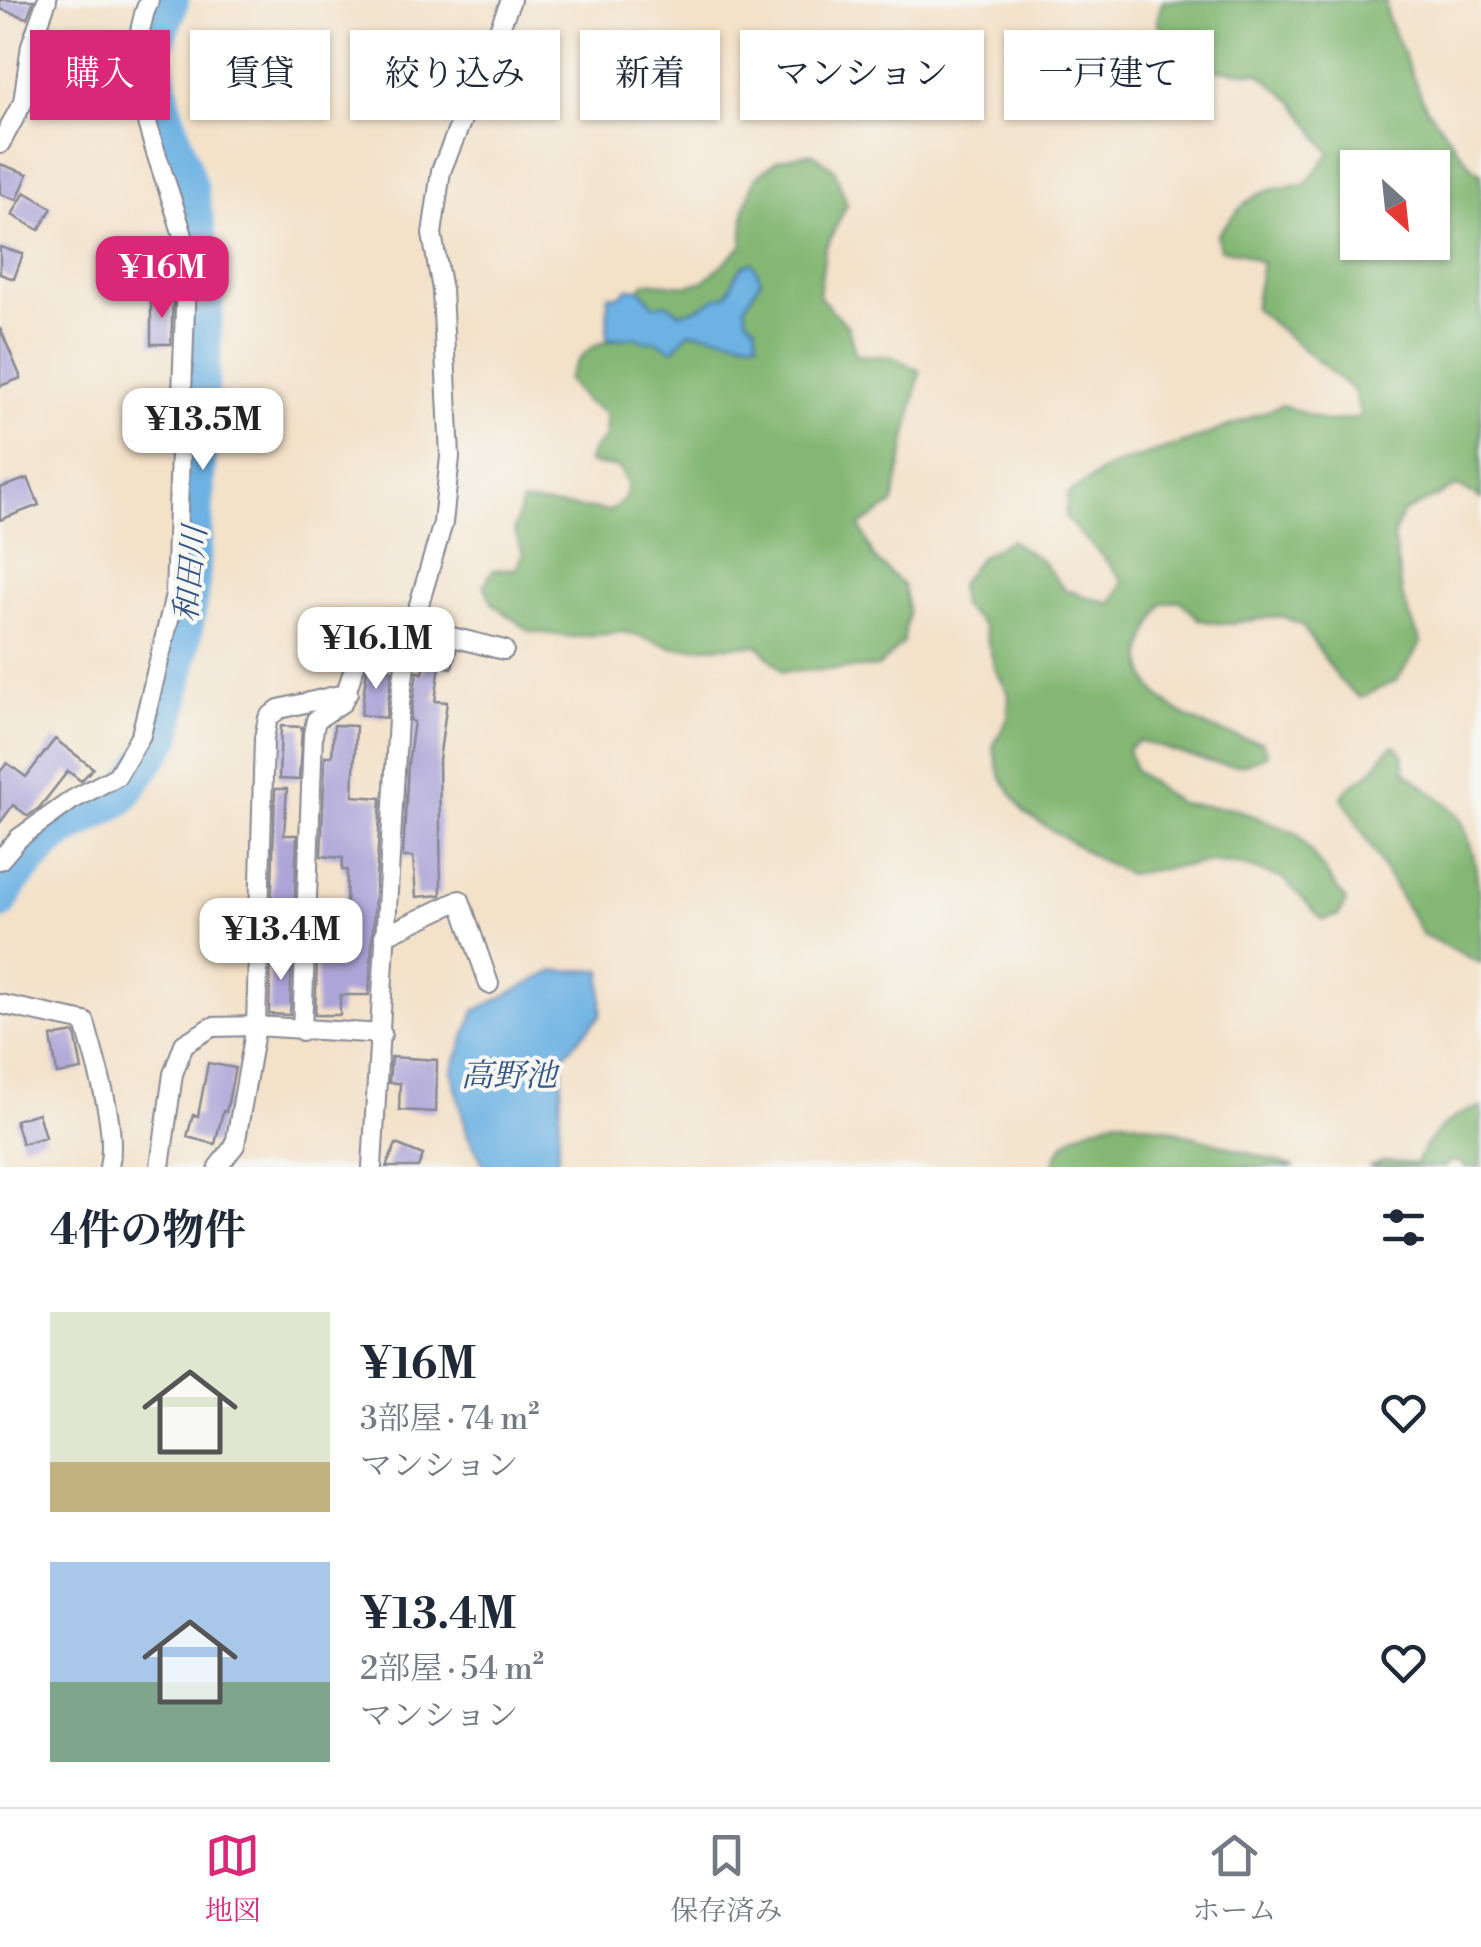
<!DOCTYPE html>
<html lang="ja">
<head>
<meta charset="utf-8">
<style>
	:root { --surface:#fff; --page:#f2f2f3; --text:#1f2937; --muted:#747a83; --line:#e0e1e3; --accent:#db2777 }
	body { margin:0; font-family:"Libre Bodoni","Noto Serif JP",serif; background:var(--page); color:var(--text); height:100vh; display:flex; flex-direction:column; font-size:38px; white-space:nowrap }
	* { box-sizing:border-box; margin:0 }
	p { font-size:32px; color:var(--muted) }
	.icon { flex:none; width:55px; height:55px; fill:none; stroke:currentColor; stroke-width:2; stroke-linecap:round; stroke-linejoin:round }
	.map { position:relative; height:1167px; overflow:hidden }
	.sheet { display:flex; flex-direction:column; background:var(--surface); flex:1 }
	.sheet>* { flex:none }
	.guide { position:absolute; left:30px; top:30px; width:1422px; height:90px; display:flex; gap:20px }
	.needle { width:65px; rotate:153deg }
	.controls { position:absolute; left:1340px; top:150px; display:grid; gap:20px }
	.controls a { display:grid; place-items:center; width:110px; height:110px; border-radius:0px; background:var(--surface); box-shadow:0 2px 8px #0004; font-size:50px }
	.price { position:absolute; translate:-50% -85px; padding:0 22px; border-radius:20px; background:#fff; color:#222; font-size:32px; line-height:65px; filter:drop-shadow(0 2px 5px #0008) }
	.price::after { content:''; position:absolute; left:50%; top:60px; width:30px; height:22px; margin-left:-15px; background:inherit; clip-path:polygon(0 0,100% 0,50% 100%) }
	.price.active { background:var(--accent); color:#fff }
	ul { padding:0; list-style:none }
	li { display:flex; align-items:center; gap:30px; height:250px; padding:0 50px }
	li span { display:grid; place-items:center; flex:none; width:280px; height:200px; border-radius:0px; color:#555 }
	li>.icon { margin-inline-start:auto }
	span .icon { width:120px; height:120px; fill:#fffc; stroke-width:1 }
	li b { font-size:42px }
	h2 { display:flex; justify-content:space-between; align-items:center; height:120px; padding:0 50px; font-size:42px }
	.tag { padding:0 35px; border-radius:0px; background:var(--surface); box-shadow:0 2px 8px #0004; font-size:35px; line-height:90px }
	.tag.active { background:var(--accent); color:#fff }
	.dock { display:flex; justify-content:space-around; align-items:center; height:140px; border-top:2px solid var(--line); background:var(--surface); font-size:28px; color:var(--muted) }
	.dock a { display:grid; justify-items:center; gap:5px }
	.dock .active { color:var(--accent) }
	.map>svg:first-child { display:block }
	.forest { fill:#83b773; stroke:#4f7368; stroke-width:2.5; fill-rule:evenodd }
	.water { fill:#6db2e3; stroke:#4470a0; stroke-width:2.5 }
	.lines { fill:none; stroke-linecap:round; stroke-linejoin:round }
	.river { stroke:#6db2e3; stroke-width:35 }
	.building { fill:#ada5d8 }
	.street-casing { stroke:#878893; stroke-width:22 }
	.street { stroke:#fff; stroke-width:18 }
	.labels { text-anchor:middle; stroke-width:8; stroke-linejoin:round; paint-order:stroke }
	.water-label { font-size:32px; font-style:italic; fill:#345686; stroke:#f6f6f2 }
</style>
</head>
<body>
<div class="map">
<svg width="1481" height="1167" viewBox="0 0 1481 1167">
	<rect width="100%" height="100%" fill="#f6f6f2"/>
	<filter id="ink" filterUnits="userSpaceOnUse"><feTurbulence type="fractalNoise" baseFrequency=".01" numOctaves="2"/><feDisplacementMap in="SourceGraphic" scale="20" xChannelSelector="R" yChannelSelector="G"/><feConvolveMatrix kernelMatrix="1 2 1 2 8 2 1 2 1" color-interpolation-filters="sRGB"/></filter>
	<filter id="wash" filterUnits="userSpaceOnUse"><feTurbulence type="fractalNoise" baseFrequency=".0048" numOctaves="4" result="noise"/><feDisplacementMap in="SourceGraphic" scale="40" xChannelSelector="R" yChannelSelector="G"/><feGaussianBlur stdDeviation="2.25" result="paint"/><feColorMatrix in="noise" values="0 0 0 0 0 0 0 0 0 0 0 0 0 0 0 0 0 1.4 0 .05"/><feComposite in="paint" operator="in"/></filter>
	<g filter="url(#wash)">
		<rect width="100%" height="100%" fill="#f3e1c8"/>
		<path class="forest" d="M 1163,0 L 1385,0 L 1388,19 L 1426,107 L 1474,170 L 1481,173 L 1481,499 L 1458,486 L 1402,513 L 1393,537 L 1403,599 L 1421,643 L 1397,680 L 1360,698 L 1339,680 L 1302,625 L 1282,616 L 1223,624 L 1200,620 L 1180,600 L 1162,604 C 1154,621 1140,644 1143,664 C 1149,712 1222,735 1262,742 L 1267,754 C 1260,757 1252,763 1244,764 C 1218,770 1167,747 1139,741 L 1128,749 L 1135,771 L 1178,803 L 1236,809 L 1298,834 L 1346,901 L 1339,915 L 1323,920 L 1284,879 L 1248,867 L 1211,862 L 1128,874 L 1096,858 L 1025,813 L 1001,777 L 993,747 L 1008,718 L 1009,694 L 996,671 L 983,625 L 961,606 L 959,584 L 980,557 L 1010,540 L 1041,560 L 1065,590 L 1111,604 L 1123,582 C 1107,557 1084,540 1065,517 L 1068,494 L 1109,467 L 1199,438 L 1282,405 L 1327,422 L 1361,417 L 1354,391 L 1254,308 L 1262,263 L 1241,253 L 1220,249 L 1217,235 C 1247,198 1256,188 1305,185 L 1330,153 L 1295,103 L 1259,73 L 1203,69 L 1162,39 L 1157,19 ZM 1358,168 L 1432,168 L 1432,242 L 1358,242 Z
			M 812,153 L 834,169 L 847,204 L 825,249 L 819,296 L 848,327 L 856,355 L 893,357 L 920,371 L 893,504 L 860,526 L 874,558 L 904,586 L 908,613 L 903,643 L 878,667 L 783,672 L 758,645 L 675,648 L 625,632 L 574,637 L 529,631 L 493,604 L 484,585 L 493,570 L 517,568 L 523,553 L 514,530 L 522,502 L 610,511 L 625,499 L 628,484 L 619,468 L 589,463 L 591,452 L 606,437 L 605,413 L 586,402 L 567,380 C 583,345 601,340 637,337 C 654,347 675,332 695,332 C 713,331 728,336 745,341 L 745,306 L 761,279 L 744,264 L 727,295 L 694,311 L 680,313 L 655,307 L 640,289 L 646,282 L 688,286 L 704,281 L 742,246 L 745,208 L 755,178 L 778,160 Z
			M 1395,745 L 1403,754 L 1405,771 C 1423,788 1451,802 1463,824 C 1481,866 1481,917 1481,963 L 1422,934 L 1342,797 C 1352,782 1354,785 1367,775 C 1379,767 1381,752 1395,745 Z
			M 1481,1107 L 1481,1167 L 1464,1167 L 1463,1163 L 1449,1161 L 1445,1167 L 1368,1167 L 1384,1161 L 1416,1164 C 1430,1134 1449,1115 1481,1107 Z
			M 1118,1119 L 1165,1128 L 1295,1167 L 1054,1167 C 1058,1134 1091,1127 1118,1119 Z"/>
		<path class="water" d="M 752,262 L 761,279 L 745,306 L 747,318 L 756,326 L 758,341 C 735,341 713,332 689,332 L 673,350 L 657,341 L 642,341 L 637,337 L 607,339 L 608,295 L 619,296 L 629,288 L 640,289 L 655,306 L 666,303 L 680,313 C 705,310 708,298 727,295 C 735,281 736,266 752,262 Z
			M 602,970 L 601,1015 L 563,1056 L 557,1167 L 485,1167 L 468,1136 L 452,1071 L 475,1011 L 554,971 Z"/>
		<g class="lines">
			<path class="river" d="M 0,903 L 12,881 L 53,837 L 121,798 L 165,736 L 192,594 L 207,280 L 191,189 L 165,110 L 154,51 L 172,0"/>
		</g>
		<g id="blocks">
			<path class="building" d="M 0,0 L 34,0 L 27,18 L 0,9 Z
				M 0,164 L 28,174 L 17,200 L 0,194 Z
				M 25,192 L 52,208 L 39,230 L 12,215 Z
				M 0,247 L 23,254 L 14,279 L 0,274 Z
				M 151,299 L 173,299 L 171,344 L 151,344 Z
				M 0,328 L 21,378 L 0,386 Z
				M 28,478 L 39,505 L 0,520 L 0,488 Z
				M 430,645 L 456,651 L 452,668 L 440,665 L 435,701 L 447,702 L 439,760 L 441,895 L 416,897 L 413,857 L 403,857 L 408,764 L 414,722 L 410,720 L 417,672 L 423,673 Z
				M 367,667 L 392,670 L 386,718 L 361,715 Z
				M 334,725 L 356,726 L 353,796 L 381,798 L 369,995 L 340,995 L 340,1015 L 315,1015 L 319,914 L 346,915 L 347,870 L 342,870 L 343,858 L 321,856 L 325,756 L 332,756 Z
				M 281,726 L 302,727 L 299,780 L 279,779 Z
				M 55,739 L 93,768 L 81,781 L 68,771 L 39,808 L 28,816 L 13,805 L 0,823 L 0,772 L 7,763 L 26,777 Z
				M 275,789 L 287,789 L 284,835 L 297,835 L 294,922 L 271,922 Z
				M 271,952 L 292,952 L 290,1015 L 269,1014 Z
				M 75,1033 L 82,1070 L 57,1074 L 51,1037 Z
				M 391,1057 L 437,1060 L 436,1112 L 399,1110 L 400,1083 L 389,1083 Z
				M 208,1063 L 235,1068 L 226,1112 L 223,1111 L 215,1144 L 187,1137 L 193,1115 L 198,1116 Z
				M 38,1113 L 45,1137 L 22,1144 L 15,1120 Z
				M 396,1144 L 423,1155 L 418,1167 L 386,1167 Z"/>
		</g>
	</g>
	<g filter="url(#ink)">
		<use href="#blocks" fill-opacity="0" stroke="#878893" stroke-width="2.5"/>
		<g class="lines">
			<defs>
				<path id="street" d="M 0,144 L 23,102 L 31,45 L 47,0
					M 410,635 L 432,632 L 504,650
					M 0,860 L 19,838 L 72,800 L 117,776 L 141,735 L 175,595 L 187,251 C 168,171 115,82 149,0
					M 384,936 L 460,900 L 489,984
					M 0,1004 L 85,1022 C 95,1063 118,1126 109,1167
					M 302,1031 L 313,734 L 316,720 L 343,702 L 357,659 L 365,650 L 373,645 L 408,642
					M 160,1167 L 173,1074 L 184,1044 L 212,1027 L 256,1026 L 382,1034
					M 218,1167 L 235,1145 L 256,1026 L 264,738 L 268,718 L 279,709 L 348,693
					M 372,1167 L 398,719 L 408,642 L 443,523 L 450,457 L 442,290 L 432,234 L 441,171 L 511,0"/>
			</defs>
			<use href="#street" class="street-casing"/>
			<use href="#street" class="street"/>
		</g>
	</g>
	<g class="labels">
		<g class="water-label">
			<text transform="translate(190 574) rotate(-84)" y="11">和田川</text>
			<text x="509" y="1086">高野池</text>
		</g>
	</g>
</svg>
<div class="controls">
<a><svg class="needle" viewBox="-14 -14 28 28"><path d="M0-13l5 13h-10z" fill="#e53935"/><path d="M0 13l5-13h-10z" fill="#747a83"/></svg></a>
</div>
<b class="price active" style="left:162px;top:321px">¥16M</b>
<b class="price" style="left:203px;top:473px">¥13.5M</b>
<b class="price" style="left:376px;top:692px">¥16.1M</b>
<b class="price" style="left:281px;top:983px">¥13.4M</b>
<div class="guide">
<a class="tag active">購入</a>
<a class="tag">賃貸</a>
<a class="tag">絞り込み</a>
<a class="tag">新着</a>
<a class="tag">マンション</a>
<a class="tag">一戸建て</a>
</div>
</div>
<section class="sheet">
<h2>4件の物件<svg class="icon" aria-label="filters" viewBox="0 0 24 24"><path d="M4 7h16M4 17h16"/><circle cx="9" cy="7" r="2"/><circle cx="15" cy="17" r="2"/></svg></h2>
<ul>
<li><span style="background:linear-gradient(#dfe7d0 75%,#c2b280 0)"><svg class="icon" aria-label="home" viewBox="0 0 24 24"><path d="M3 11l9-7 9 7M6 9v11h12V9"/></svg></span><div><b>¥16M</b><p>3部屋 · 74 m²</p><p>マンション</p></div><svg class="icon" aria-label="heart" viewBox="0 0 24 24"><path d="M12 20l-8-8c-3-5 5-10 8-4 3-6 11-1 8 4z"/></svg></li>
<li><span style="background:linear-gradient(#a9c7e8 60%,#7fa58c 0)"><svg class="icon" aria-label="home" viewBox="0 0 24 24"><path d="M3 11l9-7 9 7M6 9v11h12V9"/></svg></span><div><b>¥13.4M</b><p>2部屋 · 54 m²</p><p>マンション</p></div><svg class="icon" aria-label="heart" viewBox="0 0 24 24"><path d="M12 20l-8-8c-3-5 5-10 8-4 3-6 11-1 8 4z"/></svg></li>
</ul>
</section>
<nav class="dock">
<a class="active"><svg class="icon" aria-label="map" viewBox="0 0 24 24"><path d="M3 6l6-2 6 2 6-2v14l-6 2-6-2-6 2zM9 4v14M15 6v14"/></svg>地図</a>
<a><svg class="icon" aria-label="saved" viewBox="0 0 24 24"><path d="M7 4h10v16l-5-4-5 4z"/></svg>保存済み</a>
<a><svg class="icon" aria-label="home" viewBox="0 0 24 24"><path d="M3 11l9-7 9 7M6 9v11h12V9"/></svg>ホーム</a>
</nav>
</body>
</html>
